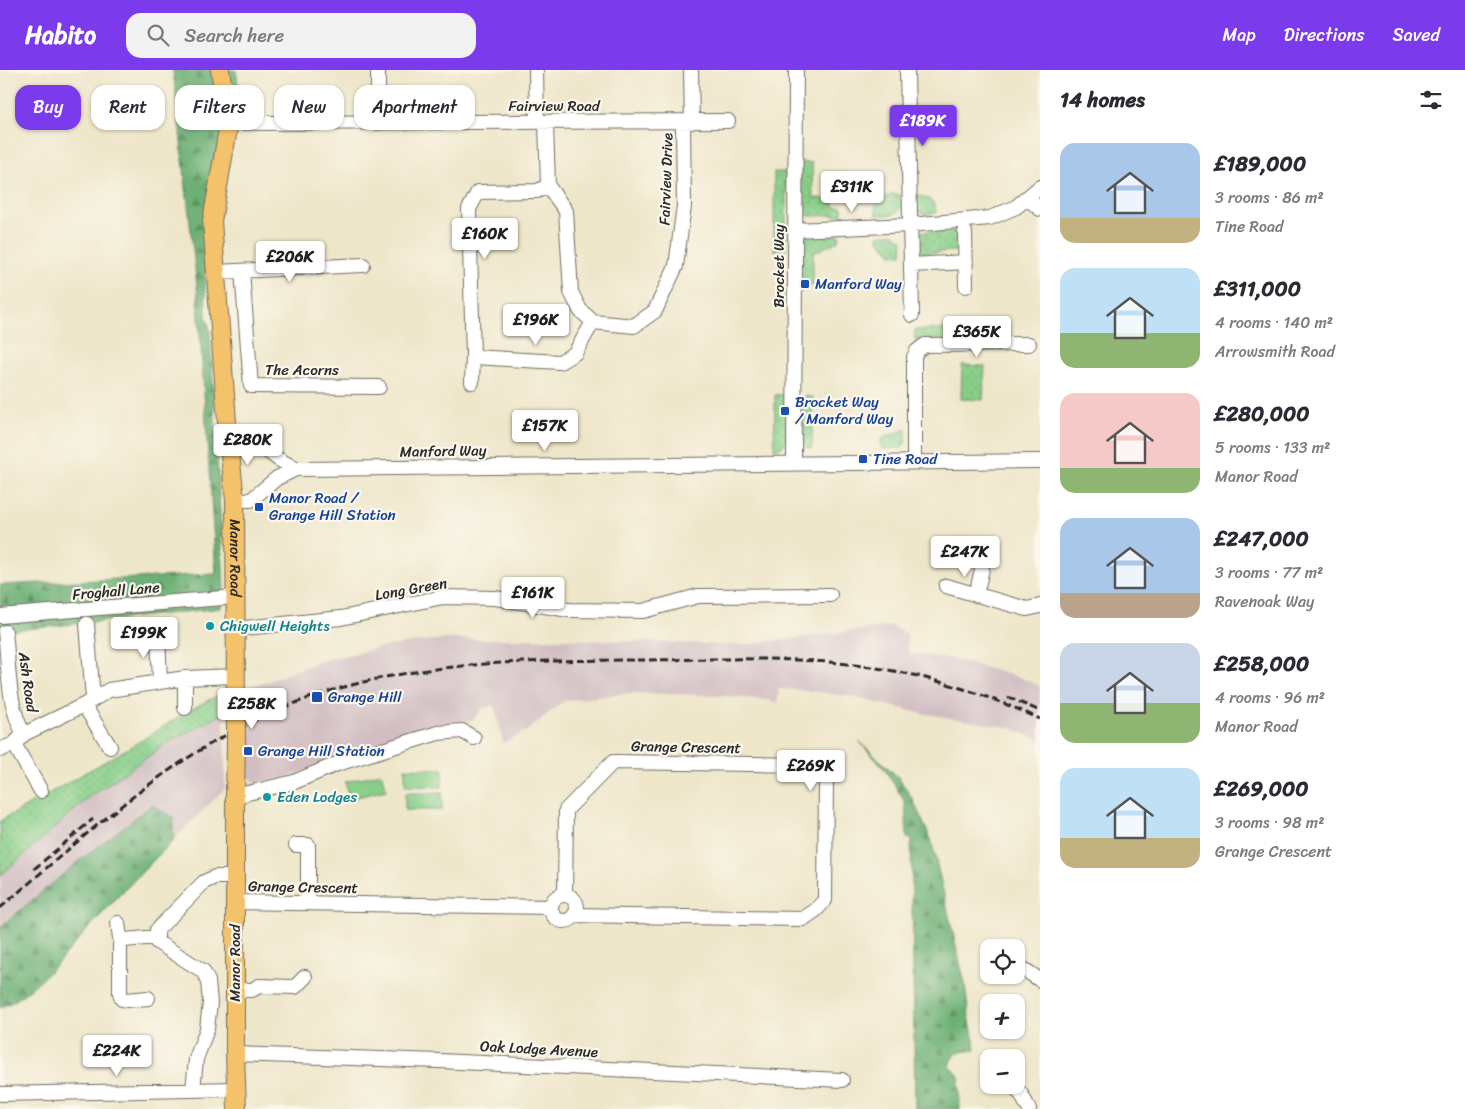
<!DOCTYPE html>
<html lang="en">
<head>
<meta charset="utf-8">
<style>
	:root { --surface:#fff; --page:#f2f2f3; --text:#2b2b33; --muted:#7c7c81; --accent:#7c3aed }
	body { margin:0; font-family:Sriracha,sans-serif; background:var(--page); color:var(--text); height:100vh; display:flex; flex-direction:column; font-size:19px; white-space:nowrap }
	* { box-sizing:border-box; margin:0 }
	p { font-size:16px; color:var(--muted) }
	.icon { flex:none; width:28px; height:28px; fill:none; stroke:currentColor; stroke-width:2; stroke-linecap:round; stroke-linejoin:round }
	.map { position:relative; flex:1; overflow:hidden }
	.sheet { display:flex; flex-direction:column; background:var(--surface); width:425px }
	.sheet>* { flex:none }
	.hud { position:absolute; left:15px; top:15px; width:475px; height:45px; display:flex; gap:10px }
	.tools { position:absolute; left:980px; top:869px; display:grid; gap:10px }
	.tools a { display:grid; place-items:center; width:45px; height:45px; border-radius:10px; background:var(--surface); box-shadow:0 1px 4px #0004; font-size:25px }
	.price { position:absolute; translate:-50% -42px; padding:0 11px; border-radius:5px; background:#fff; color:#222; font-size:16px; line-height:32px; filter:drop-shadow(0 1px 2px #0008) }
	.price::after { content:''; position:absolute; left:50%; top:30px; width:15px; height:11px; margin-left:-8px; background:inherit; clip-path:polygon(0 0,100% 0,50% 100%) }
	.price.active { background:var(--accent); color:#fff }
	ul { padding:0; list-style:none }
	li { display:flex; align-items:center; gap:15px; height:125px; padding:0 20px }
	li span { display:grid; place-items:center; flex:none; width:140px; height:100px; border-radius:15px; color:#555 }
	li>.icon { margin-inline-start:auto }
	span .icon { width:60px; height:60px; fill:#fffc; stroke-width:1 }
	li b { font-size:21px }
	h2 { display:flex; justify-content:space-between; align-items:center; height:60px; padding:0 20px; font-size:21px }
	.tag { padding:0 18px; border-radius:15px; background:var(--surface); box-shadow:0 1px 4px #0004; font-size:18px; line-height:45px }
	.tag.active { background:var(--accent); color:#fff }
	header { display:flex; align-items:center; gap:30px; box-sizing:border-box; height:70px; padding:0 25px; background:var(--accent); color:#fff }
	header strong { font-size:24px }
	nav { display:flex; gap:28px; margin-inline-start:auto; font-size:18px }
	.search { width:350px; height:45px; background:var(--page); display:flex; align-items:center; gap:12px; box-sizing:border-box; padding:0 18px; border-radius:15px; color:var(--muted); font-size:19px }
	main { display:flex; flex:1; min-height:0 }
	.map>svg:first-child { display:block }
	.industrial { fill:#d2bec2 }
	.grass { fill:url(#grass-dots); stroke:#597c59 }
	.forest { fill:url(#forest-firs); stroke:#4c6e50 }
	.garden { fill:#87cd87; stroke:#597c59 }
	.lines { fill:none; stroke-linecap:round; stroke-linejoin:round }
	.minor-casing { stroke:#6f6c62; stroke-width:16 }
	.major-casing { stroke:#6f6c62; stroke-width:20 }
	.minor { stroke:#fff; stroke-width:14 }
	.major { stroke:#f3c26a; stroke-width:18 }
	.rail { stroke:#2b2b2b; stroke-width:3; stroke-dasharray:8 4; stroke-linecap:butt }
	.major-bridge-casing { stroke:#6f6c62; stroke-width:20; stroke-linecap:butt }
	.major-bridge { stroke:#f3c26a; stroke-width:18 }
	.transit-dot { fill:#1a4fb4; stroke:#fbf7ec; stroke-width:2 }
	.culture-dot { fill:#0f9aa8; stroke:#fbf7ec; stroke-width:2 }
	.labels { text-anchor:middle; stroke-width:4.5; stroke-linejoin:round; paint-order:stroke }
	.street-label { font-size:15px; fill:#2b2b2b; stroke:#fbf7ec }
	.transit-label { font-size:15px; fill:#164399; stroke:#fbf7ec; text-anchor:start }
	.culture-label { font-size:15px; fill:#0d838f; stroke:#fbf7ec; text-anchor:start }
</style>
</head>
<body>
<header>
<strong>Habito</strong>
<div class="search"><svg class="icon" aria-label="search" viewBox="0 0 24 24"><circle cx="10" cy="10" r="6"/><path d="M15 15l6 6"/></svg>Search here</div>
<nav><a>Map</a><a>Directions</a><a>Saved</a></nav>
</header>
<main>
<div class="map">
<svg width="1040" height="1039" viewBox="0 0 1040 1039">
	<defs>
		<pattern id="grass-dots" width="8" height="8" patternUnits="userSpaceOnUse" patternTransform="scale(1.25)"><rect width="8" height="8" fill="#87cd87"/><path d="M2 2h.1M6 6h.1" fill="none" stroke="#75b075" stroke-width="1.8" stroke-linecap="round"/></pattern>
		<pattern id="forest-firs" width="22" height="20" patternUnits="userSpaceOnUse" patternTransform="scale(1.25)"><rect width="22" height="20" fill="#6db074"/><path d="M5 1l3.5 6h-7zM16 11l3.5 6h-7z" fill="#5a8f5f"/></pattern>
	</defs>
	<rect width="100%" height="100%" fill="#fbf7ec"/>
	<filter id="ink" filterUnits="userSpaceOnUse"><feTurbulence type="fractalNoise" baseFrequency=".02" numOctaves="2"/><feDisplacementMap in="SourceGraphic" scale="10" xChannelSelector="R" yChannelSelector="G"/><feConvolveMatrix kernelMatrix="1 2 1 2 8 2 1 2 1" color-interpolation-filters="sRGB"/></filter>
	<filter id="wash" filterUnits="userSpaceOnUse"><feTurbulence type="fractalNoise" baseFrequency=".0096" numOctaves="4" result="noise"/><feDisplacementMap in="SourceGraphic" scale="20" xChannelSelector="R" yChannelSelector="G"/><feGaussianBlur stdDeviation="1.12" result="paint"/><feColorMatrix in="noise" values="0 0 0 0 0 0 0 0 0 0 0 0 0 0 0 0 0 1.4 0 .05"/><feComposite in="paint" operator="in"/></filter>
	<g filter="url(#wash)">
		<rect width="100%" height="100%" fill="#eee6c9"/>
		<path class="industrial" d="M 892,556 L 907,564 L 908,583 L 959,590 L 1021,608 L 1040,616 L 1040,670 L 1011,658 L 920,643 L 848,626 L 809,621 L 779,619 L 777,633 L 766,630 L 709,625 L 629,623 L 564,631 L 525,662 L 503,673 L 494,635 L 483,638 L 473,650 L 403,664 L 325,695 L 280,709 L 255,713 L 245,703 L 251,682 L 245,640 L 247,619 L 321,591 L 388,576 L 442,569 L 567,569 L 743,575 Z
			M 228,622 L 224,643 L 225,718 L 101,844 L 54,896 L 16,931 L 0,938 L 0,751 L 139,672 L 192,638 L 211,628 Z"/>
		<path class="grass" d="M 799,92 L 812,93 L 813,128 L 834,129 L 834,137 L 842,137 L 842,145 L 809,146 L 799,140 Z
			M 774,102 L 786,102 L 786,180 L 774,180 Z
			M 892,124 L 901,125 L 903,137 L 893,145 L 876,145 L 875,135 L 878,132 Z
			M 916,125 C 926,127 936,130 936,143 C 918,146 914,143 916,125 Z
			M 954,161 L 958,163 L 959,167 L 959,178 L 955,181 L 922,183 L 916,176 L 917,164 L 920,162 Z
			M 893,163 L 903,170 L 902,184 L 892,184 L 878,169 L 878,165 Z
			M 808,164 L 840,165 L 838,171 L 813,183 L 813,216 L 803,215 L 802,171 Z
			M 1009,258 L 1008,267 L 1002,265 L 1001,260 L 991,260 L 989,265 L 985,268 L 915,271 L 915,260 Z
			M 962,295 L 985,296 L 983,330 L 961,329 Z
			M 787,324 L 786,371 L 782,377 L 774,379 L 775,325 Z
			M 803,326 L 813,327 L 812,379 L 806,377 L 803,373 Z
			M 906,359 L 906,371 L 902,378 L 881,379 L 881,369 Z
			M 228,622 L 224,643 L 166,674 L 87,729 L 0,806 L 0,751 C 46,725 92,699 137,673 C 167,655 195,634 228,622 Z"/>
		<path class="forest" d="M 173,0 L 236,0 L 242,38 L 212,128 L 210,200 L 205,200 L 206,246 L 210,260 L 223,496 L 224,518 L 222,522 L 221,538 L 0,562 L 0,515 L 216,504 L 197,217 Z
			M 859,671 L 898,707 L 912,728 L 931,769 L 965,914 L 969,946 L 976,980 L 955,983 L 950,996 L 959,1006 L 960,1039 L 915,1039 L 911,768 L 907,768 L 905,732 L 885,700 Z
			M 152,735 L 174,748 L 173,771 C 149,795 124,820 101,845 C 72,875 38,922 0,938 L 0,857 L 78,792 Z"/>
		<path class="garden" d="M 405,698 L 443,699 L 442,717 L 405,716 Z
			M 381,703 L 386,720 L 349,729 L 345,712 Z
			M 405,723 L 442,723 L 442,740 L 405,740 Z"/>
	</g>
	<g filter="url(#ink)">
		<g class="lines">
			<defs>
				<path id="minor" d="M 536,0 L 537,51
					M 691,0 L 692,52
					M 907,0 L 912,245
					M 229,53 L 728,51
					M 378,53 L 378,0
					M 546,53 L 548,116 L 566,141 L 571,222 L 580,240 L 593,252 L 634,256 L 655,241 L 676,196 L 684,136 L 683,52
					M 1027,128 L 1040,139
					M 795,160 L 910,155 L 990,148 L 1016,137 L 1040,117
					M 965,162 L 966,216
					M 911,195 L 966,192
					M 242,201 L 251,316 L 379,317
					M 215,202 L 363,195
					M 473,287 L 560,292 L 575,283 L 593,252
					M 472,312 L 473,287 L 469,139 L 478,122 L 537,121 L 548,116
					M 228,365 L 247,366 L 278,389 L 296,399
					M 914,392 L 914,287 L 917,281 L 925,275 L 1029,274
					M 794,393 L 796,0
					M 235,430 L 251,430 L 277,408 L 296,399 L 1040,391
					M 946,516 L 1027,539 L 1040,536
					M 976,525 L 982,499
					M 0,546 L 235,527
					M 87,554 L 93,629
					M 235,559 L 341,548 L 443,527 L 495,528 L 569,540 L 643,541 L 698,526 L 830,525
					M 5,562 C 9,594 7,636 24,664
					M 158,565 L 160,612
					M 185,608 L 185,638
					M 84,635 L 110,677
					M 14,674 L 41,721
					M 0,680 L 14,674 L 24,664 L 84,635 L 109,620 L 185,608 L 235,606
					M 235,726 L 294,712 L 337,694 L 438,663 L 462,661 L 474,668
					M 296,775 L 308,775 L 308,833
					M 565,825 L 566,740 L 613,692 L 812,695 L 821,701 L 826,711 L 825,830 L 816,840 L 803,849 L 574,845
					M551 838a13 13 0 1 1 26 0a13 13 0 1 1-26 0Z
					M 235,832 L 551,837
					M 118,853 L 120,868 L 124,870
					M 1016,894 L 1040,910
					M 235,920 L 252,920 L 259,916 L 295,917 L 305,907
					M 148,928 L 127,930 L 122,929 L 120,923 L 120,875 L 124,870 L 157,867
					M 235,984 L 439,991 L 842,1010
					M 1012,1015 L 1021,1024 L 1029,1039
					M 193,1020 L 196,989 L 207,959 L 210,933 L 208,911 L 203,901 L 157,872 L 157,860 L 204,812 L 215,807 L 235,807
					M 0,1024 L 235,1019"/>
				<g id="major">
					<path id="s1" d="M 220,0 L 229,53 L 212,151 L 228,365 L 235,430 L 236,645"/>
					<path d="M 236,676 L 235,726 L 235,984 L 237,1039"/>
				</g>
			</defs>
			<use href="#minor" class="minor-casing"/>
			<use href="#major" class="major-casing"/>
			<use href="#minor" class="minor"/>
			<use href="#major" class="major"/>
			<path class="rail" d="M 1008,627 L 1040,641
				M 34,799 L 93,749
				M 0,838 C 86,765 168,687 273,642 C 392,591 506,591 632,590 C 709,590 787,585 863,596 C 924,604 984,623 1040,649"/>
			<defs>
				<path id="major-bridge" d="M 236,645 L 236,676"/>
			</defs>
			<use href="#major-bridge" class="major-bridge-casing"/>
			<use href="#major-bridge" class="major-bridge"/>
		</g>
	</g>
	<g class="transit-dot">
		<rect x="800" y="209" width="10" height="10" rx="2.5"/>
		<rect x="780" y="336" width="10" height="10" rx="2.5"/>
		<rect x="858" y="384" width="10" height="10" rx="2.5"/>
		<rect x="254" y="432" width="10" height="10" rx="2.5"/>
		<rect x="311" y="621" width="12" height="12" rx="2.5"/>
		<rect x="243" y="676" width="10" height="10" rx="2.5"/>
	</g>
	<g class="culture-dot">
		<circle cx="210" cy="556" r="5"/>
		<circle cx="267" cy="727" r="5"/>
	</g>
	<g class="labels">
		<g class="street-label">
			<text x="554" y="41">Fairview Road</text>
			<text transform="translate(666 109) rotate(-88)" y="5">Fairview Drive</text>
			<text transform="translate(779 196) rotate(-90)" y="5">Brocket Way</text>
			<text x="302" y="305">The Acorns</text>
			<text transform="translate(443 381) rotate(-1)" y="5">Manford Way</text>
			<text dy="5" stroke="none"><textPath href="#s1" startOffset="491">Manor Road</textPath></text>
			<text transform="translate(411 519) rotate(-10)" y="5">Long Green</text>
			<text transform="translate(116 521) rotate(-5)" y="5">Froghall Lane</text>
			<text transform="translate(28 612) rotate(82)" y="5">Ash Road</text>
			<text transform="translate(686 677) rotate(1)" y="5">Grange Crescent</text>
			<text transform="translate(303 817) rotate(1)" y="5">Grange Crescent</text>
			<text transform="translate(235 893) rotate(-90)" y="5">Manor Road</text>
			<text transform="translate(539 979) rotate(3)" y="5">Oak Lodge Avenue</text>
		</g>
		<g class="transit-label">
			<text x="815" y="219">Manford Way</text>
			<text x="795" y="337">Brocket Way<tspan x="795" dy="17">/ Manford Way</tspan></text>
			<text x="873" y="394">Tine Road</text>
			<text x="269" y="433">Manor Road /<tspan x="269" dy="17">Grange Hill Station</tspan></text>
			<text x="328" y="632">Grange Hill</text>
			<text x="258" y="686">Grange Hill Station</text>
		</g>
		<g class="culture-label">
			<text x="220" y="561">Chigwell Heights</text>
			<text x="277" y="732">Eden Lodges</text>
		</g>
	</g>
</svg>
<div class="tools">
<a><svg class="icon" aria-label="locate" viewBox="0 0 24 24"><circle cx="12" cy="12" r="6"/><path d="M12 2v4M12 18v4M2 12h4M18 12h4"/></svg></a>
<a>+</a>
<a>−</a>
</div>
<b class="price active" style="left:923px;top:77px">£189K</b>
<b class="price" style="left:852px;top:143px">£311K</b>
<b class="price" style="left:485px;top:190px">£160K</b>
<b class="price" style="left:290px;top:213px">£206K</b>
<b class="price" style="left:536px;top:276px">£196K</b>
<b class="price" style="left:977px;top:288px">£365K</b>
<b class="price" style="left:545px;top:382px">£157K</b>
<b class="price" style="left:248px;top:396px">£280K</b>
<b class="price" style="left:965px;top:508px">£247K</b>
<b class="price" style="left:533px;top:549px">£161K</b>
<b class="price" style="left:144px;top:589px">£199K</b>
<b class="price" style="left:252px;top:660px">£258K</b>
<b class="price" style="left:811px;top:722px">£269K</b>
<b class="price" style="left:117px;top:1007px">£224K</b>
<div class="hud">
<a class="tag active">Buy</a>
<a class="tag">Rent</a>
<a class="tag">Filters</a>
<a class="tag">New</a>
<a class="tag">Apartment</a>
</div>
</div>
<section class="sheet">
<h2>14 homes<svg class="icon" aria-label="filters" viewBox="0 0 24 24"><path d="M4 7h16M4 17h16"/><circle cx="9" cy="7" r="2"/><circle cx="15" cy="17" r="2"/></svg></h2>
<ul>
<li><span style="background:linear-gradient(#a9c7e8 75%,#c2b280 0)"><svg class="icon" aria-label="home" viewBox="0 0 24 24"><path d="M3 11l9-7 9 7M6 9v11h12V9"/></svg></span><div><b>£189,000</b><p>3 rooms · 86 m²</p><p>Tine Road</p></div></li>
<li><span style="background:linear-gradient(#bfe0f5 65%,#8fb573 0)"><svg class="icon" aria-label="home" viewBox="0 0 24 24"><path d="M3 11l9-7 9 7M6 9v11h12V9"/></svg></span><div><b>£311,000</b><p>4 rooms · 140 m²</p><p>Arrowsmith Road</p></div></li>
<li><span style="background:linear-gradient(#f6c9c9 75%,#8fb573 0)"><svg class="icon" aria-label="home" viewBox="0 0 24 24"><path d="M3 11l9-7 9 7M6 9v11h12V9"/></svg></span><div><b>£280,000</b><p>5 rooms · 133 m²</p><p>Manor Road</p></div></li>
<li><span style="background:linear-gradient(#a9c7e8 75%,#b9a48a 0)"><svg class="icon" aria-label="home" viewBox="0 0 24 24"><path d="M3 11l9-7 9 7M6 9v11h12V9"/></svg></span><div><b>£247,000</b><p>3 rooms · 77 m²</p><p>Ravenoak Way</p></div></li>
<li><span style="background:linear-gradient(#c9d6e8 60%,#8fb573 0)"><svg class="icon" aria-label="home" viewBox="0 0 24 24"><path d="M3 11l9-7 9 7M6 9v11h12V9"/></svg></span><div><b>£258,000</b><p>4 rooms · 96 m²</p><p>Manor Road</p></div></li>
<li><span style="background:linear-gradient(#bfe0f5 70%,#c2b280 0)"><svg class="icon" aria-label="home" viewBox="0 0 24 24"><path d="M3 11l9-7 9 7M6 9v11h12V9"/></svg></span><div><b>£269,000</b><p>3 rooms · 98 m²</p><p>Grange Crescent</p></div></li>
</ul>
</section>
</main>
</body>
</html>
